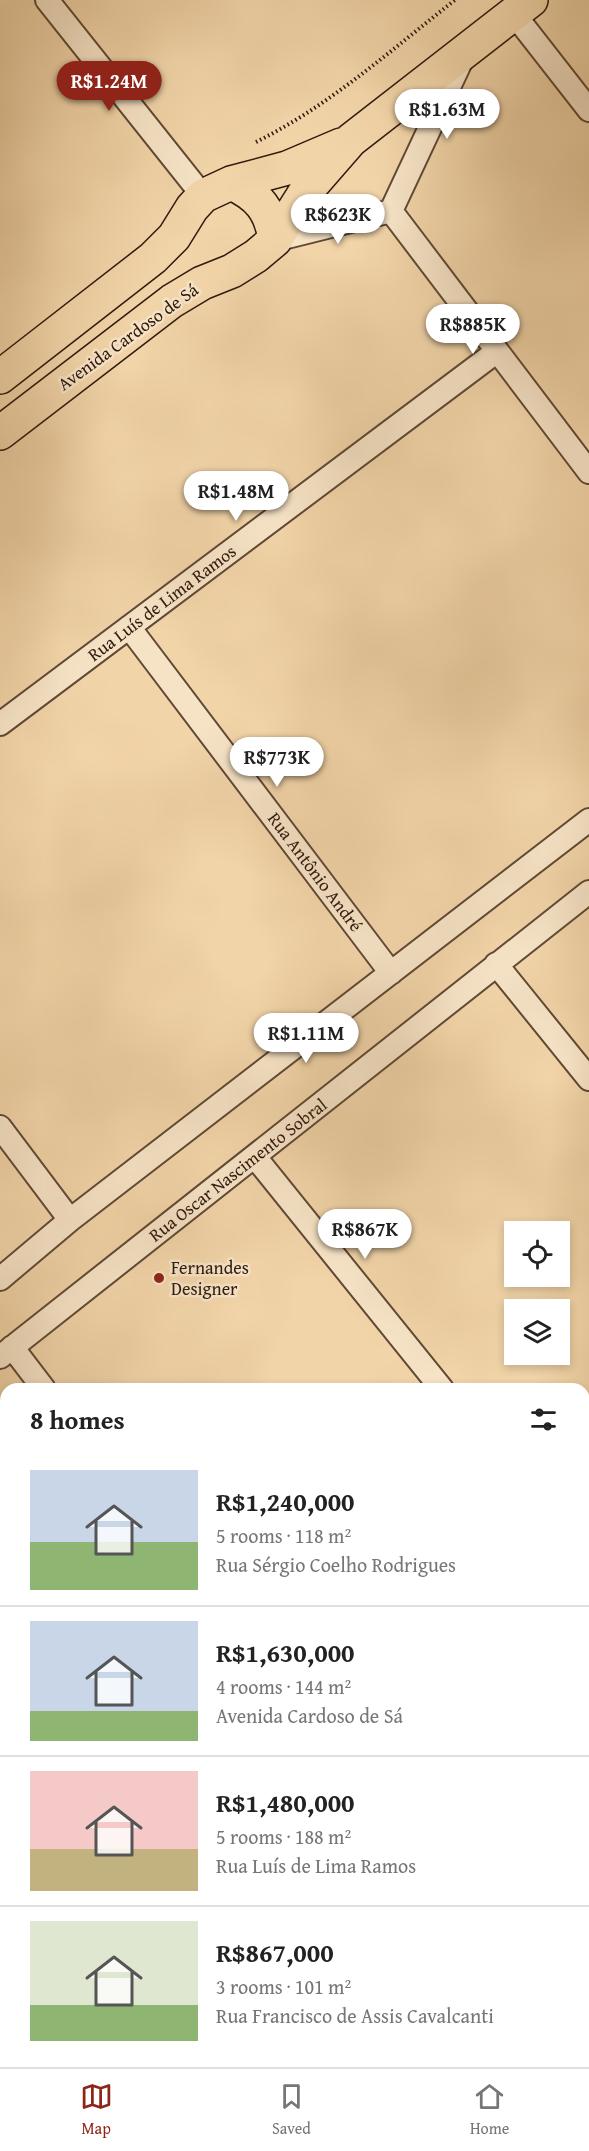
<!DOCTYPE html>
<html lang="en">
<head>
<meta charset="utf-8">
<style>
	:root { --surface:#fff; --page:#f6f6f6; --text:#222; --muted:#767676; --line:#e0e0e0; --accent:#8f2418 }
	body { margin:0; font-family:"Gentium Book Plus",serif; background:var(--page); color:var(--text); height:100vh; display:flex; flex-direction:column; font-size:22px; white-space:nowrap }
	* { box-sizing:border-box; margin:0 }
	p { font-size:20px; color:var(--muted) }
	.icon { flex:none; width:33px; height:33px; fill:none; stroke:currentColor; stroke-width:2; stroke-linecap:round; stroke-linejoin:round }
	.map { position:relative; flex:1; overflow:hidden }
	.drawer { position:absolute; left:0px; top:1383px; width:590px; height:684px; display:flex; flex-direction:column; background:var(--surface); border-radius:18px 18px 0 0; box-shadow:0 3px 9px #0003 }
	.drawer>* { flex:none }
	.tools { position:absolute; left:504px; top:1221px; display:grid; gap:12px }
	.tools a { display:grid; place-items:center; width:66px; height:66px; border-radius:0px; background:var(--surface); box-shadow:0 3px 9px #0003; font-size:30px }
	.price { position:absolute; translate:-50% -51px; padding:0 14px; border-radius:21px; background:#fff; color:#222; font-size:20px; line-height:39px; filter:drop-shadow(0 2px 3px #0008) }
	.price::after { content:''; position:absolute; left:50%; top:36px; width:18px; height:14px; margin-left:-9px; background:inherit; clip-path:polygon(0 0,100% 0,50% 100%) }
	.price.current { background:var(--accent); color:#fff }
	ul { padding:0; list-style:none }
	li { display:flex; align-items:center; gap:18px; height:150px; padding:0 30px }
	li+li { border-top:2px solid var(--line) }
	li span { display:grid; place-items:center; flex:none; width:168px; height:120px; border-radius:0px; color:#555 }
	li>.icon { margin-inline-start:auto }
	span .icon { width:72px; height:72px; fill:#fffc; stroke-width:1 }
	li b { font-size:26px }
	h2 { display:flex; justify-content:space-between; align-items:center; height:72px; padding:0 30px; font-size:26px }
	.tab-bar { display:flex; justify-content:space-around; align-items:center; height:84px; border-top:2px solid var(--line); background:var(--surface); font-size:16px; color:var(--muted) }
	.tab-bar a { display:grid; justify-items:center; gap:3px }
	.tab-bar .current { color:var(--accent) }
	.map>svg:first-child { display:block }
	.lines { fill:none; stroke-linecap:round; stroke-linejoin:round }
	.street-casing { stroke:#604834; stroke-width:26 }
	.secondary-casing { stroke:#301a0e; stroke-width:34 }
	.highway-casing { stroke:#301a0e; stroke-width:36 }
	.path { stroke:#301a0e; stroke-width:4; stroke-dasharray:1.5 3; stroke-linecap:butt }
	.street { stroke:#f6e3c6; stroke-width:22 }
	.secondary { stroke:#f6e3c6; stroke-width:32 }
	.highway { stroke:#f1d4a8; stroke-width:33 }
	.poi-dot { fill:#8f2418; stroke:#f6e3c6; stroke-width:2 }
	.labels { text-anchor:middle; stroke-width:5; stroke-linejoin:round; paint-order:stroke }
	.street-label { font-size:18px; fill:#301a0e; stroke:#f6e3c6 }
	.poi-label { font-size:18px; fill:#301a0e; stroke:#f6e3c6; text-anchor:start }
</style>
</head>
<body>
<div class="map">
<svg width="589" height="2067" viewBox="0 0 589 2067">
	<rect width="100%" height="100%" fill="#f1d4a8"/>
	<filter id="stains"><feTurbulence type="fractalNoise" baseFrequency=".00333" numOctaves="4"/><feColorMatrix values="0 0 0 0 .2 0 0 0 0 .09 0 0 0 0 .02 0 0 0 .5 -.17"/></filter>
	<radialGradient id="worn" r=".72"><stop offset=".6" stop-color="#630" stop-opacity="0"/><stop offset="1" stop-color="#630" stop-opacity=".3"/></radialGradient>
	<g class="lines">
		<defs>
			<path id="street" d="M 47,0 L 203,196
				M 514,14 L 589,110
				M 391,211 L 589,472
				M 391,211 L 464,55
				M 275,240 L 391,211
				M 129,627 L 391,973
				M 0,724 L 496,352
				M 496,964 L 589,1079
				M 0,1127 L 70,1220
				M 255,1157 L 442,1389
				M 0,1279 L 70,1220 L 589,820
				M 12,1347 L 44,1389
				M 0,1357 L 589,892
				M 584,1564 L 589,1571
				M 0,1743 L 6,1723
				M 414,2067 L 416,2061"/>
			<path id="secondary" d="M 0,1718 L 6,1720
				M 584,1859 L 589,1857
				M 584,1931 L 589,1930
				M 584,1982 L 589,1960
				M 563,2067 L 564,2061"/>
			<path id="highway" d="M 231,183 C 258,195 271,210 275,240
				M 0,377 L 153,258 L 174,237 L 192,208 L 203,196 L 231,183 L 287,168 L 341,145
				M 0,433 L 172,301 L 202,283 L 232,271 L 256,256 L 275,240 L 304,194 L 351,140 L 531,0"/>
		</defs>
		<use href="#street" class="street-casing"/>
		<use href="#secondary" class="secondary-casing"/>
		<use href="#highway" class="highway-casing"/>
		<path class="path" d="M 256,142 C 329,106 391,50 455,0"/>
		<use href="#street" class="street"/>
		<use href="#secondary" class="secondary"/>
		<use href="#highway" class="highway"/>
	</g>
	<circle class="poi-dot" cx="159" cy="1278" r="6"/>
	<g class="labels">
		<g class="street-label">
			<text transform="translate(128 337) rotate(-36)" y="6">Avenida Cardoso de Sá</text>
			<text transform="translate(162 603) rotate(-37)" y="6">Rua Luís de Lima Ramos</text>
			<text transform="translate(315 872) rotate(53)" y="6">Rua Antônio André</text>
			<text transform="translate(238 1170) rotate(-38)" y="6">Rua Oscar Nascimento Sobral</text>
		</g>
		<g class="poi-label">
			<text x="171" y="1274">Fernandes<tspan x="171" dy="21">Designer</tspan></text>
		</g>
	</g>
	<rect width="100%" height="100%" filter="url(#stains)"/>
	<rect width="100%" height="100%" fill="url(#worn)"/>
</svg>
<div class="tools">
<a><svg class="icon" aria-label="locate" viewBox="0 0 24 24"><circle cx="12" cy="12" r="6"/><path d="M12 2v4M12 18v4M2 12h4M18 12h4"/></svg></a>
<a><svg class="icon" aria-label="layers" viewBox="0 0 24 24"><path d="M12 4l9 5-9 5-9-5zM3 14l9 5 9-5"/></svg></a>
</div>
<b class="price current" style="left:109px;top:112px">R$1.24M</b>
<b class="price" style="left:447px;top:140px">R$1.63M</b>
<b class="price" style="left:338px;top:245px">R$623K</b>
<b class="price" style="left:473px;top:355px">R$885K</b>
<b class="price" style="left:236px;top:522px">R$1.48M</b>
<b class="price" style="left:277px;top:788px">R$773K</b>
<b class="price" style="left:306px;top:1064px">R$1.11M</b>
<b class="price" style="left:365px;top:1260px">R$867K</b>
<section class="drawer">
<h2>8 homes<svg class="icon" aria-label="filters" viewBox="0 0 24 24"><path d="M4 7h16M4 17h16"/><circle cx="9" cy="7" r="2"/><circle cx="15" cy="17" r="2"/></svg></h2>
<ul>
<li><span style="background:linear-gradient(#c9d6e8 60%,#8fb573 0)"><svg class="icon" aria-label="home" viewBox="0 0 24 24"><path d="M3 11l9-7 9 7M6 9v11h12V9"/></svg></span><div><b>R$1,240,000</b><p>5 rooms · 118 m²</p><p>Rua Sérgio Coelho Rodrigues</p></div></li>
<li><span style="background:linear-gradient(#c9d6e8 75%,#8fb573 0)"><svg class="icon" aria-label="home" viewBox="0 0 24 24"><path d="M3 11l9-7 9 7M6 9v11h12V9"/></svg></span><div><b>R$1,630,000</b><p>4 rooms · 144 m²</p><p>Avenida Cardoso de Sá</p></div></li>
<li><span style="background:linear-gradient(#f6c9c9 65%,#c2b280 0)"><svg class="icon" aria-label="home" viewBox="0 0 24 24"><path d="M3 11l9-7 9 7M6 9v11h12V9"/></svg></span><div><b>R$1,480,000</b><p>5 rooms · 188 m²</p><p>Rua Luís de Lima Ramos</p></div></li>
<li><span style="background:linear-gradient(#dfe7d0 70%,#8fb573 0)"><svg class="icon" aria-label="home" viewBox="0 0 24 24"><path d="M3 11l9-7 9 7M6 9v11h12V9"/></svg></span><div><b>R$867,000</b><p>3 rooms · 101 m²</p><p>Rua Francisco de Assis Cavalcanti</p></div></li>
</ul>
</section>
</div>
<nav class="tab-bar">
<a class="current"><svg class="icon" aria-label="map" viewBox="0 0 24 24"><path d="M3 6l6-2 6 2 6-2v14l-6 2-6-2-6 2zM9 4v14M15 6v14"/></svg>Map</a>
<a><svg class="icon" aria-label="saved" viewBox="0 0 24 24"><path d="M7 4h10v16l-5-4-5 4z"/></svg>Saved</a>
<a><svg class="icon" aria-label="home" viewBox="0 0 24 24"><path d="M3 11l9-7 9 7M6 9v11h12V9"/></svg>Home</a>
</nav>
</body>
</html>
